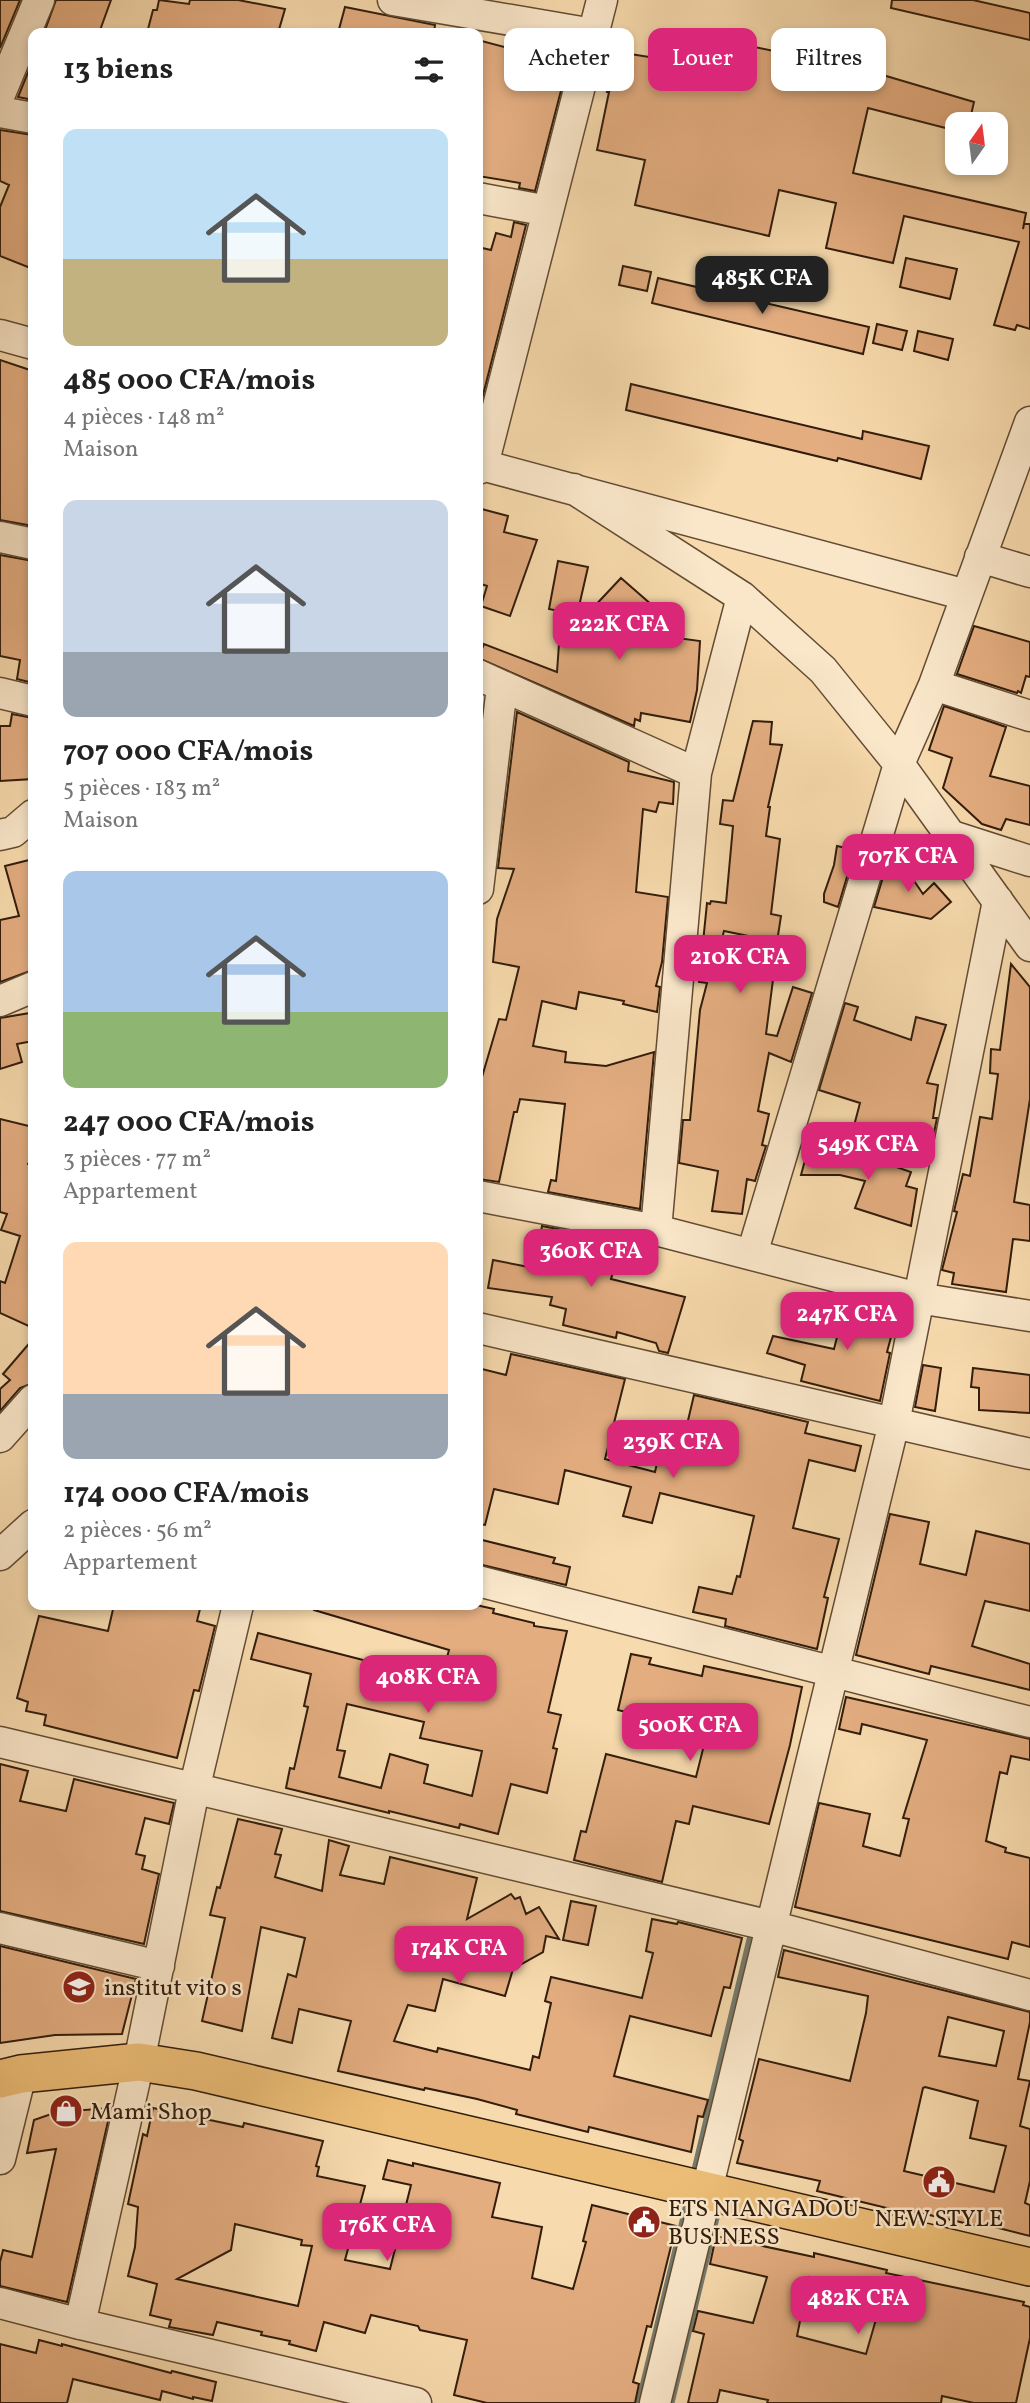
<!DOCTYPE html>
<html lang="fr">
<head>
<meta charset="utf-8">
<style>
	:root { --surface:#fff; --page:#f2f2f2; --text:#222; --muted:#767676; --accent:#db2777 }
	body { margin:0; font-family:Vollkorn,serif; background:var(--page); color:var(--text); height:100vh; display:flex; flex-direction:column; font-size:26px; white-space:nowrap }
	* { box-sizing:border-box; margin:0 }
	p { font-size:23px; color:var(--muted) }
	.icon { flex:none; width:38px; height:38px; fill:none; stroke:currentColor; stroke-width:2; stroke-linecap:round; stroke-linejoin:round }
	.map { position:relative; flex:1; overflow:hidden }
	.side { position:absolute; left:28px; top:28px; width:455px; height:1582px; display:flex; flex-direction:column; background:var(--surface); border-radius:14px; box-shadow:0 4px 10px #0003 }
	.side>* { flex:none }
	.guide { position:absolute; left:504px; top:28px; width:420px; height:63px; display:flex; gap:14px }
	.needle { width:46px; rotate:14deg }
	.controls { position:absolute; left:945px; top:112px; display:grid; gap:14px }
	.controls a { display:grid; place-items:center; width:63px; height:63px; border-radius:14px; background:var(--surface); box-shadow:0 4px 10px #0003; font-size:35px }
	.price { position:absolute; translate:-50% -60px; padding:0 16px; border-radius:14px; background:var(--accent); color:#fff; font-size:23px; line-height:46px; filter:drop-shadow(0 2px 4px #0008) }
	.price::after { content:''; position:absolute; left:50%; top:42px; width:21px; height:16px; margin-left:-10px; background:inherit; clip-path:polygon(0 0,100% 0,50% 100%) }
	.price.active { background:#222; color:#fff }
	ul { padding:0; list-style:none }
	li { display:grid; align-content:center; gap:14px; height:371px; padding:0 35px }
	li span { display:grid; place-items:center; height:217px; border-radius:14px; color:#555 }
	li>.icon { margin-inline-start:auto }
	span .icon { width:126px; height:126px; fill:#fffc; stroke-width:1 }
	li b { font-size:30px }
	h2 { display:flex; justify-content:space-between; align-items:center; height:84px; padding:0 35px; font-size:30px }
	.pill { padding:0 24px; border-radius:14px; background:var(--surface); box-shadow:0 4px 10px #0003; font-size:24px; line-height:63px }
	.pill.active { background:var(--accent); color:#fff }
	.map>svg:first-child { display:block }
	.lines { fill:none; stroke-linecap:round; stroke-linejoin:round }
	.stream { stroke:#737b6e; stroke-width:7 }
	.building { fill:#e3ad80; stroke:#321d0c; stroke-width:2; fill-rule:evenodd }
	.minor-casing { stroke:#634c34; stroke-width:33 }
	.major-casing { stroke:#321d0c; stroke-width:40 }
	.minor { stroke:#fae7ca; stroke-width:30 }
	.major { stroke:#ecbd76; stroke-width:37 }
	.labels { text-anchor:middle; stroke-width:5; stroke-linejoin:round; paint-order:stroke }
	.poi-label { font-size:24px; fill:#321d0c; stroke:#fae7ca; text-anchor:start }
</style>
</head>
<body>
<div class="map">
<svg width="1030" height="2403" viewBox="0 0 1030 2403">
	<rect width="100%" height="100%" fill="#f7daad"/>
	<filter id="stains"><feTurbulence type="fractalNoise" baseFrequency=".00286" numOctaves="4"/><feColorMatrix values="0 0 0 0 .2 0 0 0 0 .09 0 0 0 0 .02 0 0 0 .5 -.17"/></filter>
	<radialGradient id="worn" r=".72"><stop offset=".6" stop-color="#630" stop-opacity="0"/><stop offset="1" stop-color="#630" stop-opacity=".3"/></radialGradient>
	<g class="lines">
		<path class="stream" d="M 693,2178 L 753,1927
			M 639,2403 L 689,2196
			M 671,2403 L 718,2210 L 725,2212"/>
	</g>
	<path class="building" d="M 0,0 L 20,0 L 0,48 Z
		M 56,0 L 111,0 L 99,33 L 44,33 Z
		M 159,0 L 189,4 L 190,0 L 238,0 L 285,9 L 278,33 L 147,33 L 153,10 L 157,10 Z
		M 892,0 L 973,0 L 1030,13 L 1030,40 L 891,8 Z
		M 345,7 L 435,25 L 434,33 L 338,33 Z
		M 699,35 L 876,73 L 974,102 L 969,124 L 957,124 L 957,131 L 868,108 L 853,173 L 1026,213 L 1023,229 L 1024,224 L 1030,224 L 1030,329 L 1017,325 L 1015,330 L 994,325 L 1019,242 L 904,216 L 893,263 L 826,248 L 836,203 L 779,190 L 769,236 L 635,205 L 645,160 L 597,150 L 609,92 L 607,92 L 617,52 L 656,58 L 654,71 L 690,78 Z
		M 514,38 L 572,48 L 535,191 L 519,188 L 520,183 L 478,176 L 478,40 L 512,49 Z
		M 33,60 L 33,100 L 18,97 Z
		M 0,130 L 33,135 L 33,269 L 0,256 L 0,207 L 9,185 L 0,181 Z
		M 514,222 L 526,225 L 478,415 L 478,247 L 491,250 L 496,233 L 511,237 Z
		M 906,258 L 957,269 L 950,299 L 900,287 Z
		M 623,266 L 651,272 L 647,291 L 619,285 Z
		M 658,278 L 869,327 L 863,354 L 652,303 Z
		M 877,324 L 907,331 L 902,350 L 873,343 Z
		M 918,331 L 953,339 L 948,360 L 914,351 Z
		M 0,360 L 33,371 L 33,526 L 0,520 Z
		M 631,384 L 862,439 L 863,431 L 929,446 L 921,479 L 838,458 L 837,461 L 626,410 Z
		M 478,508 L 508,516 L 504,532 L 537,540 L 510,616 L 481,606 L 487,586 L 478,583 Z
		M 0,555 L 33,561 L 33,683 L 17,679 L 20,660 L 0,656 Z
		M 558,561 L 588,567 L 577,615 L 549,609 Z
		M 621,578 L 661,613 L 651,626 L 680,630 L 677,638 L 700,641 L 697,690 L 690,722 L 641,713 L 640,721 L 635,719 L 634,726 L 478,658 L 484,644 L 557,672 L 559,644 Z
		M 974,626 L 1030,642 L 1030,677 L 1026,676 L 1021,693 L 1018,691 L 1017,693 L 957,674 Z
		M 944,706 L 1006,727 L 990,776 L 1030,786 L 1030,825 L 1006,819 L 1001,830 L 982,824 L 943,788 L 952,758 L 929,750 Z
		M 517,712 L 629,762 L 628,771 L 674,782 L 673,804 L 659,802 L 656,812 L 643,809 L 636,892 L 668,897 L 662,962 L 656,986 L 660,987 L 657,1012 L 623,1004 L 624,1001 L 579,992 L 576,1009 L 542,1001 L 533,1046 L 566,1052 L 565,1062 L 606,1066 L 654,1052 L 640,1209 L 548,1192 L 551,1180 L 556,1181 L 565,1104 L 520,1099 L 517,1112 L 514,1112 L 499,1182 L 478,1179 L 478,1142 L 481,1120 L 478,1119 L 478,1101 L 482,1077 L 499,1019 L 506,1020 L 519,967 L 493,962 L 497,919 L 514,869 L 498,868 Z
		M 12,714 L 33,718 L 33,779 L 0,781 L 0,726 L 10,726 Z
		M 753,721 L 772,722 L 770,744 L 782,745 L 768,807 L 770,807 L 766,836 L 780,839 L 771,914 L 781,916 L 777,942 L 724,931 L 718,954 L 774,972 L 766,1034 L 777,1036 L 793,987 L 812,993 L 791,1062 L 769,1053 L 758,1111 L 769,1114 L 762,1145 L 766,1146 L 755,1181 L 747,1179 L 742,1214 L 712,1211 L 718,1171 L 679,1163 L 683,1120 L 690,1120 L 700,1010 L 707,983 L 699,982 L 707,903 L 710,904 L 711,901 L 726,903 L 733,826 L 720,824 L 723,800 L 733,801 Z
		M 837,846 L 855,850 L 838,907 L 824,902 L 824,894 L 834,865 Z
		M 889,857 L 899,859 L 923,894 L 934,883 L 951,902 L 931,919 L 874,907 Z
		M 33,859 L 33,970 L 0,982 L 0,920 L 19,916 L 5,866 Z
		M 1011,964 L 1030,987 L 1030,1099 L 1014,1202 L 1030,1205 L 1030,1241 L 1013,1239 L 1006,1292 L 952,1284 L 954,1273 L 942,1270 L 957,1212 L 954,1211 L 963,1174 L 970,1176 L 980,1117 L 992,1119 L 998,1074 L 990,1073 L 991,1049 L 1000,1050 Z
		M 845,1003 L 858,1007 L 854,1020 L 911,1040 L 916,1017 L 946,1025 L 927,1083 L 938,1085 L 933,1118 L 937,1118 L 933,1138 L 850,1141 L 860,1103 L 819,1090 Z
		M 30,1013 L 33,1041 L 17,1044 L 22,1062 L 0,1069 L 0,1018 Z
		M 0,1119 L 33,1127 L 33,1155 L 28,1164 L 33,1168 L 33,1328 L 0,1313 L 0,1281 L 5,1283 L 20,1236 L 1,1230 L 7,1214 L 0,1212 Z
		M 822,1144 L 850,1151 L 911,1172 L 906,1186 L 917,1189 L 911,1226 L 855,1208 L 865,1181 L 840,1175 L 801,1175 L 807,1153 L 818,1157 Z
		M 542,1226 L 615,1240 L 614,1246 L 620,1248 L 611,1279 L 685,1297 L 668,1353 L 659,1351 L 656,1343 L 617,1332 L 616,1338 L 563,1325 L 566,1309 L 550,1305 L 552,1297 L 488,1288 L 493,1260 L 534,1268 Z
		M 847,1298 L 898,1311 L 887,1352 L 890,1353 L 880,1401 L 801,1381 L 805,1365 L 767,1353 L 773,1336 L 834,1349 Z
		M 33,1339 L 33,1383 L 20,1388 L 0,1411 L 0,1389 L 10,1380 L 3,1374 Z
		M 511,1354 L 625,1379 L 605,1459 L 655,1472 L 662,1441 L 682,1446 L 694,1395 L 808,1422 L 805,1433 L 861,1446 L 855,1471 L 809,1460 L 793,1528 L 839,1539 L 824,1597 L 828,1598 L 817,1649 L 725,1626 L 726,1619 L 693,1612 L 699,1587 L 732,1594 L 737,1576 L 740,1577 L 754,1516 L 660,1493 L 652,1523 L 623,1516 L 631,1487 L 565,1470 L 558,1504 L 494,1489 L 485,1525 L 478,1524 L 478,1368 L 506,1375 Z
		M 923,1365 L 941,1368 L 935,1411 L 915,1407 Z
		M 973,1368 L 1030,1375 L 1030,1413 L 979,1410 L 979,1388 L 971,1387 Z
		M 890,1514 L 929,1522 L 920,1564 L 966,1575 L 976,1531 L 1030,1544 L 1030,1611 L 985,1601 L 972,1646 L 1030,1664 L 1030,1690 L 931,1666 L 929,1674 L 856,1655 Z
		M 478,1539 L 555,1558 L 553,1563 L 570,1567 L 566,1585 L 478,1564 Z
		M 114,1605 L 133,1608 L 133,1605 L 201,1605 L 197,1621 L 215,1626 L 199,1691 L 194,1690 L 177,1758 L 44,1725 L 46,1715 L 26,1711 L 28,1702 L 17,1698 L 39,1616 L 108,1631 Z
		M 315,1605 L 476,1605 L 494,1609 L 493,1613 L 534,1623 L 534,1626 L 567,1631 L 548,1712 L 561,1715 L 553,1748 L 557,1749 L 547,1793 L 511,1784 L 498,1834 L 460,1824 L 459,1828 L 389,1811 L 389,1813 L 286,1788 L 290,1768 L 294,1769 L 308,1707 L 304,1706 L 311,1674 L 251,1659 L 258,1633 L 441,1680 L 449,1650 L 314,1610 ZM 347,1704 L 424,1722 L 420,1738 L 482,1751 L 472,1796 L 424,1783 L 428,1765 L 390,1754 L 381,1788 L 339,1777 L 345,1751 L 337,1750 Z
		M 631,1654 L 651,1658 L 649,1664 L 702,1676 L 704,1666 L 802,1687 L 790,1745 L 769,1824 L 693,1806 L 689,1824 L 676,1821 L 662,1882 L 574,1860 L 581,1831 L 586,1832 L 606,1754 L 696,1777 L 707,1733 L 618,1710 Z
		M 846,1697 L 1030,1739 L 1030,1760 L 1011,1756 L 1007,1774 L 1000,1772 L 986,1841 L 1006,1848 L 1005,1852 L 1030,1858 L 1030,1947 L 1012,1942 L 1008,1959 L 795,1907 L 819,1803 L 870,1814 L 863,1846 L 900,1856 L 909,1819 L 903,1818 L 927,1740 L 862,1724 L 860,1734 L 839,1729 Z
		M 0,1764 L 28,1771 L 20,1801 L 66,1811 L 74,1779 L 174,1803 L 169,1824 L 145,1818 L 136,1854 L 145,1856 L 142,1869 L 159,1874 L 144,1944 L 0,1911 Z
		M 238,1819 L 282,1829 L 275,1854 L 281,1855 L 275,1877 L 322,1891 L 329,1840 L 349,1846 L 340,1875 L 384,1884 L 390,1857 L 477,1878 L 467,1919 L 511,1894 L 515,1899 L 520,1897 L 526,1914 L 539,1907 L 559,1939 L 546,1936 L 543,1952 L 513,1969 L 505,1996 L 443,1979 L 435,2011 L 408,2005 L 394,2041 L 437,2052 L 438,2048 L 530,2070 L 533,2056 L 539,2058 L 551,2003 L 545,2001 L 551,1977 L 642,1998 L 653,1953 L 646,1951 L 652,1919 L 677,1924 L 678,1922 L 742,1938 L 730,1988 L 724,1987 L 711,2036 L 630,2016 L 614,2076 L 708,2100 L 703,2117 L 698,2116 L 691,2152 L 589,2127 L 588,2132 L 516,2114 L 517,2110 L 477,2099 L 425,2088 L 424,2090 L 338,2071 L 351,2021 L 299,2009 L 292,2043 L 272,2038 L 288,1974 L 296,1977 L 305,1938 L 261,1927 L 242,2031 L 202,2021 L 225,1918 L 210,1915 L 217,1887 L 220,1888 Z
		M 571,1901 L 596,1906 L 588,1945 L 563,1940 Z
		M 0,1946 L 136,1979 L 122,2034 L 55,2035 L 0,2043 Z
		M 784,1950 L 1030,2012 L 1030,2022 L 1018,2079 L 1030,2081 L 1020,2126 L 1030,2129 L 1030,2181 L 1025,2203 L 1030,2205 L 1030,2236 L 983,2224 L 982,2227 L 903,2209 L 903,2212 L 817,2191 L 820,2181 L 737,2163 L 743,2141 L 739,2139 L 759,2059 L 850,2081 L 866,2013 L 868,1996 L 778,1977 ZM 948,2017 L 1004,2031 L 996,2066 L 939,2056 ZM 925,2087 L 978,2101 L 970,2138 L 1006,2146 L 994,2192 L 904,2171 L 923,2088 Z
		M 111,2108 L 67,2302 L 0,2286 L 0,2262 L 3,2250 L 32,2257 L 56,2149 L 27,2153 L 34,2120 L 57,2112 Z
		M 153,2108 L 243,2127 L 244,2123 L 323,2141 L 316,2166 L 319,2167 L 317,2176 L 365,2186 L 345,2260 L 390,2269 L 411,2185 L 383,2179 L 388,2160 L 413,2166 L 413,2163 L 500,2183 L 492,2217 L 542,2227 L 532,2278 L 573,2289 L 586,2242 L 583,2241 L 592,2205 L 676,2226 L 651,2327 L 647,2326 L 633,2382 L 639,2384 L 635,2403 L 487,2403 L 454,2395 L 467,2340 L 420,2330 L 418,2326 L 371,2315 L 365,2333 L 324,2322 L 316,2351 L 289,2344 L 290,2341 L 261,2335 L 262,2332 L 217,2322 L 213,2335 L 169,2327 L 171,2320 L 150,2315 L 157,2284 L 128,2276 L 135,2247 L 138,2207 L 128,2204 L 143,2134 L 147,2136 ZM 235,2224 L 302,2240 L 301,2245 L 312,2246 L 298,2306 L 177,2279 L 231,2250 Z
		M 716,2236 L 814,2257 L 814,2253 L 887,2270 L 886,2273 L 1024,2302 L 1023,2305 L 1030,2307 L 1030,2338 L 1016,2403 L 974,2403 L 942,2396 L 941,2403 L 767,2403 L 768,2400 L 720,2390 L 717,2403 L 688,2403 L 704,2334 L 693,2331 L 698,2311 L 753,2323 L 767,2277 L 710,2264 ZM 809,2277 L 883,2295 L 866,2354 L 797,2336 Z
		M 39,2340 L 62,2346 L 62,2344 L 171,2373 L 172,2371 L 216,2382 L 212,2401 L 193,2397 L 193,2399 L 162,2391 L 160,2400 L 73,2379 L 67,2403 L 0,2403 L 0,2344 L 36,2353 Z"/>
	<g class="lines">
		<defs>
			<path id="minor" d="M 393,0 L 593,34
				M 0,94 L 39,0
				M 0,112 L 33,118
				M 478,198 L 548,211
				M 0,335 L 33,344
				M 478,464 L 966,595
				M 478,469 L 483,465 L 602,0
				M 574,489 L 742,597 L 823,670 L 899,764 L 1030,946
				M 0,537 L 33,544
				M 980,557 L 1030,572
				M 478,675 L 696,773
				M 934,685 L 1030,716
				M 0,693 L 33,701
				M 0,835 L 13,832 L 33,815
				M 952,836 L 1030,861
				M 478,889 L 502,687
				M 0,1001 L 33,987
				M 478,1196 L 656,1230 L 918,1298 L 1030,1316
				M 656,1230 L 696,773 L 742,597
				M 752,1254 L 899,764 L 934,685 L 1030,422
				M 478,1328 L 1030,1454
				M 0,1437 L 33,1400
				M 0,1555 L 33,1525
				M 478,1581 L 1030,1722
				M 0,1742 L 771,1926 L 1030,1995
				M 0,1928 L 159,1966
				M 0,2159 L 21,2074
				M 0,2303 L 80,2324 L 416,2403
				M 80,2324 L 139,2062 L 194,1790 L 238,1605
				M 655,2403 L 894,1423 L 998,901"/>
			<path id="major" d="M 0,2079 L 21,2074 L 139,2062 L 196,2071 L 1030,2267"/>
		</defs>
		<use href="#minor" class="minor-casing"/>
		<use href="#major" class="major-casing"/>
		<use href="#minor" class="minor"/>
		<use href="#major" class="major"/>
	</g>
	<defs>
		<symbol id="university-disc" viewBox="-11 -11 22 22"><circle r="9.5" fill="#8f2418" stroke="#fae7ca"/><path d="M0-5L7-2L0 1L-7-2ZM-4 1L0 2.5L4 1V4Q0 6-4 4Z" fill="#fff"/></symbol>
		<symbol id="shop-disc" viewBox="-11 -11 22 22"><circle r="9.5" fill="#8f2418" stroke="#fae7ca"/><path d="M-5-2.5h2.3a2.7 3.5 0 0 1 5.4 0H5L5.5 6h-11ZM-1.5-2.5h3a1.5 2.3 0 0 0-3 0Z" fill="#fff"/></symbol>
		<symbol id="civic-disc" viewBox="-11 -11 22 22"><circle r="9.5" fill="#8f2418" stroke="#fae7ca"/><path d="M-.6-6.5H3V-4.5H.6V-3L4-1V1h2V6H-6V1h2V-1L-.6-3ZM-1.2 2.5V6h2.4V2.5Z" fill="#fff"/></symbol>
	</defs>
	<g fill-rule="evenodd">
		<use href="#university-disc" x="60" y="1968" width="38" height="38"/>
		<use href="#shop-disc" x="47" y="2092" width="38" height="38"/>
		<use href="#civic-disc" x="920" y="2163" width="38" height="38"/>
		<use href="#civic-disc" x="625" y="2203" width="38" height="38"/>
	</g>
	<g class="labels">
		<g class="poi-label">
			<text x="104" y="1995">institut vito s</text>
			<text x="90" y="2119">Mami Shop</text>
			<text x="668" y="2216">ETS NIANGADOU<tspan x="668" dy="28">BUSINESS</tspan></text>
			<text x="939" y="2226" text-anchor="middle">NEW STYLE</text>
		</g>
	</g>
	<rect width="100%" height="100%" filter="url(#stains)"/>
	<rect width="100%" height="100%" fill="url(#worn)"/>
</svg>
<div class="controls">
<a><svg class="needle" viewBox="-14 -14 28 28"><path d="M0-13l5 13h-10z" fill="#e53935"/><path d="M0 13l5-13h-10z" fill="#767676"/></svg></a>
</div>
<b class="price active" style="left:762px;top:316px">485K CFA</b>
<b class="price" style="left:619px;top:662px">222K CFA</b>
<b class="price" style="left:908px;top:894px">707K CFA</b>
<b class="price" style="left:740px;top:995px">210K CFA</b>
<b class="price" style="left:868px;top:1182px">549K CFA</b>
<b class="price" style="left:591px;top:1289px">360K CFA</b>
<b class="price" style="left:847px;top:1352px">247K CFA</b>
<b class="price" style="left:673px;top:1480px">239K CFA</b>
<b class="price" style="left:428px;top:1715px">408K CFA</b>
<b class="price" style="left:690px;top:1763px">500K CFA</b>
<b class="price" style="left:459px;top:1986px">174K CFA</b>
<b class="price" style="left:387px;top:2263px">176K CFA</b>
<b class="price" style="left:858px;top:2336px">482K CFA</b>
<div class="guide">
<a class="pill">Acheter</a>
<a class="pill active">Louer</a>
<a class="pill">Filtres</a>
</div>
<section class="side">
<h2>13 biens<svg class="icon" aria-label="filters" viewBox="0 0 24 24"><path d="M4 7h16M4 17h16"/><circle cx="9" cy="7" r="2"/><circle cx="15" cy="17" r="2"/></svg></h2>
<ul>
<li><span style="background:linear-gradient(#bfe0f5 60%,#c2b280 0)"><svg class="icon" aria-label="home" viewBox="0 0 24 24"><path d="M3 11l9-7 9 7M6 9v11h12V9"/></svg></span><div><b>485 000 CFA/mois</b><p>4 pièces · 148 m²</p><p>Maison</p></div></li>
<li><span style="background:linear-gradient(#c9d6e8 70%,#9aa5b1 0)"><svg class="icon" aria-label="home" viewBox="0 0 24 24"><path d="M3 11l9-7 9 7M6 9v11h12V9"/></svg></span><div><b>707 000 CFA/mois</b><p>5 pièces · 183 m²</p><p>Maison</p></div></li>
<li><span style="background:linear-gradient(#a9c7e8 65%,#8fb573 0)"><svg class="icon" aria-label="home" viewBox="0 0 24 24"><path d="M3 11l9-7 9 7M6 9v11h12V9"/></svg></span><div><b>247 000 CFA/mois</b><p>3 pièces · 77 m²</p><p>Appartement</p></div></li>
<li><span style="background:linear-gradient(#ffd9b3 70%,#9aa5b1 0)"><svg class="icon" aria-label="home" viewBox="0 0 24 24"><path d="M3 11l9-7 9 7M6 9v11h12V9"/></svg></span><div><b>174 000 CFA/mois</b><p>2 pièces · 56 m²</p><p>Appartement</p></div></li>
</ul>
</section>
</div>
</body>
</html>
